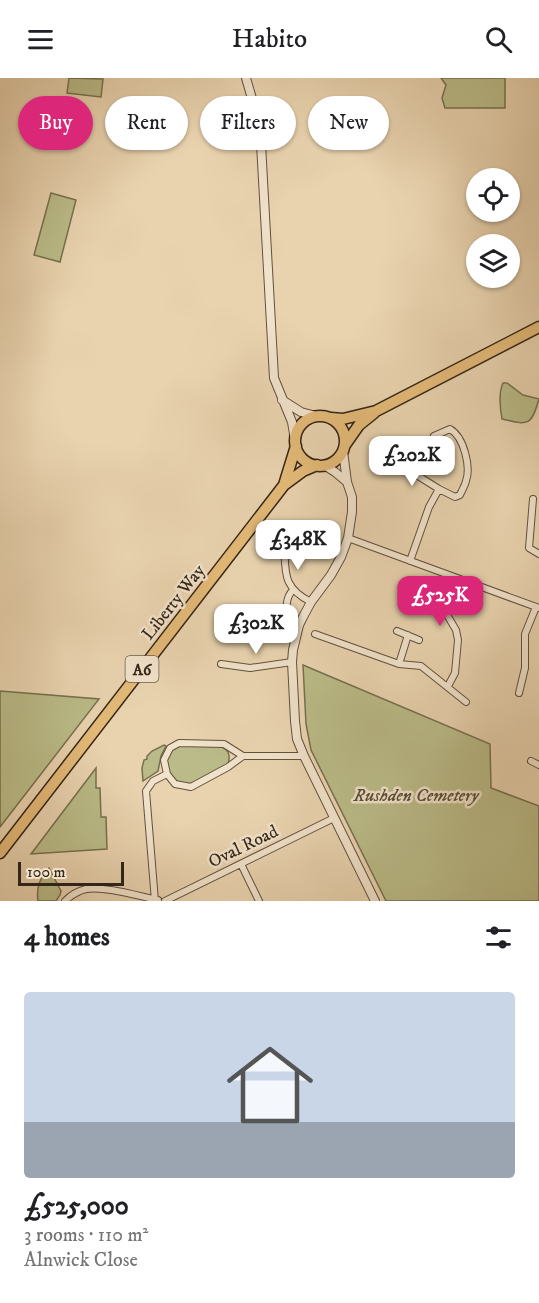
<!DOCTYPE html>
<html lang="en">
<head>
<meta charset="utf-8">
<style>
	:root { --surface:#fff; --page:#f2f2f2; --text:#202124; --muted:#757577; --accent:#db2777 }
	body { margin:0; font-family:"IM FELL DW Pica",serif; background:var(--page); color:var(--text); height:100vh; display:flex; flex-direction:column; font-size:22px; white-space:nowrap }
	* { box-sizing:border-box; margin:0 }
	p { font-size:20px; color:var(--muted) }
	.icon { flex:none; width:33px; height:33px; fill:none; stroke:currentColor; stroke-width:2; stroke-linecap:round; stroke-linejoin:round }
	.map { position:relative; height:823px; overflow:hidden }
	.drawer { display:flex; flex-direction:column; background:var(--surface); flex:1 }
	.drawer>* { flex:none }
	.hud { position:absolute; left:18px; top:18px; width:504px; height:54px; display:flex; gap:12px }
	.fabs { position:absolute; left:466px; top:90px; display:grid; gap:12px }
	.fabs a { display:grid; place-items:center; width:54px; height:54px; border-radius:50%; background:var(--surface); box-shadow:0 2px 4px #0004; font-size:30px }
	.scale { position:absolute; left:18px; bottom:15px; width:106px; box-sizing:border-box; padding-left:6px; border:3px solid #342618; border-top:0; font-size:16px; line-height:21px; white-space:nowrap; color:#342618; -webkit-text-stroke:4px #f1e2cb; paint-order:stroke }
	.price { position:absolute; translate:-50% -51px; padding:0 14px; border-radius:12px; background:#fff; color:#222; font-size:20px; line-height:39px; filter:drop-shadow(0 2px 3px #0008) }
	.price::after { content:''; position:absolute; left:50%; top:36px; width:18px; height:14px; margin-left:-9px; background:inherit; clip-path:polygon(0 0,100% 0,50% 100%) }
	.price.active { background:var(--accent); color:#fff }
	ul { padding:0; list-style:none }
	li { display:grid; align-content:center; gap:12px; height:318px; padding:0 24px }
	li span { display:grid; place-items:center; height:186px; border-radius:6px; color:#555 }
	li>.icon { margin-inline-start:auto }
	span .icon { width:108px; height:108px; fill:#fffc; stroke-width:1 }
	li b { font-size:26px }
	h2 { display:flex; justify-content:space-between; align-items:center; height:72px; padding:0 24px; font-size:26px }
	.pill { padding:0 21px; border-radius:27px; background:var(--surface); box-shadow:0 2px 4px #0004; font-size:21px; line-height:54px }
	.pill.active { background:var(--accent); color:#fff }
	header { display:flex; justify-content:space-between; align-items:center; height:78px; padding:0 24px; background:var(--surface); font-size:27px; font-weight:600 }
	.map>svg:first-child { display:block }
	.green { fill:#babb88; stroke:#777050; stroke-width:1.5 }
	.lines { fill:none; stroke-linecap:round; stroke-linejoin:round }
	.minor-casing { stroke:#61513e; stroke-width:8 }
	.tertiary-casing { stroke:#61513e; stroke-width:10 }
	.trunk-casing { stroke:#342618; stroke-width:13 }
	.minor { stroke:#f1e2cb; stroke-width:6 }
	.tertiary { stroke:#f1e2cb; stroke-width:8 }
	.trunk { stroke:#e4ba78; stroke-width:10 }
	.labels { text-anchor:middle; stroke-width:5; stroke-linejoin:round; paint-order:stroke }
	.shield { fill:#f1e2cb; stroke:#6d5e4e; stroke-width:1.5 }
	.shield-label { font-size:16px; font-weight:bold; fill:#342618 }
	.street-label { font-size:18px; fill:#342618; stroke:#f1e2cb }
	.park-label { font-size:18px; font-style:italic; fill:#564b34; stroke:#f1e2cb }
</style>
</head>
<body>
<header><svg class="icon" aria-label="menu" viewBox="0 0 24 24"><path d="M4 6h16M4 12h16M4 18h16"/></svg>Habito<svg class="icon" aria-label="search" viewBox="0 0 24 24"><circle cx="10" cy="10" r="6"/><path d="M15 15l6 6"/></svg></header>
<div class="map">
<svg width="539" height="823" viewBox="0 0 539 823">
	<rect width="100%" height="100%" fill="#e9d3af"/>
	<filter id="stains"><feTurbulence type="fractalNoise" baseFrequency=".00333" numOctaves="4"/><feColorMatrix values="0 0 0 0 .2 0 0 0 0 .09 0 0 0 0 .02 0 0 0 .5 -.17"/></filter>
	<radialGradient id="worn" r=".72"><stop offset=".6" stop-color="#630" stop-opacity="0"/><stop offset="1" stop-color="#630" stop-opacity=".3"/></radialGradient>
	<path class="green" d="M 69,0 L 103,1 L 101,19 L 67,15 Z
		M 441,0 L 505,0 L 505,30 L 445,30 L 442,20 L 446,7 Z
		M 51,115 L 76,122 L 60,184 L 34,177 Z
		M 503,305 L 507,305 L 523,317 L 539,321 C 531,349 528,347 502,341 C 500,330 498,316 503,305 Z
		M 303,587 L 490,666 L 491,710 L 539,728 L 539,823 L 386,823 L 311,672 L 306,646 Z
		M 0,613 L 99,621 L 0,749 Z
		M 181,666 C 191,667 215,666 222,669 C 230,672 230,680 228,686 C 218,692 199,706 188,706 C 171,707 159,684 173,671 C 175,669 178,668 181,666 Z
		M 164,667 L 166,668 L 161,678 L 158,693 L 143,703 L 142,690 L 144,682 L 147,681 L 147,678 L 152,673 Z
		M 96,690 L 96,710 L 100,710 L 101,739 L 106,739 L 107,771 L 31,776 Z
		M 49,790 L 61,813 L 60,817 L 56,823 L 38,823 C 36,809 40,800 49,790 Z"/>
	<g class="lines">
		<defs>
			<path id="minor" d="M 399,386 L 439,411 L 455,419 L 460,417 C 462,412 465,408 466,403 C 471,389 464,359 450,351 L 434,358
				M 533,421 L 529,470 L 539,476
				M 348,460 L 539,530
				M 284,464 C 286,493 281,509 311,524
				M 410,483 L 429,429 L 439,411
				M 288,544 C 287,533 284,521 293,512
				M 397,553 L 419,562
				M 315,556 L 399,586 L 421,588 L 466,624
				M 221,586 L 250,590 L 292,584
				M 399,586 L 408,557
				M 448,608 L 455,595 L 458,562 L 456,552 L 446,535 L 445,525 L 455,500
				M 519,615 L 525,590 L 525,556 L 536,529
				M 531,683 L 539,687
				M 167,696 L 175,706 L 191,709 L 228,689 L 243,678
				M 241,786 L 259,823
				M 65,823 C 71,817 78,813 86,811 C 106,808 138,818 158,822
				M 155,823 L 146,713 L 153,703 L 167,696 L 164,682 L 170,670 L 179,665 L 224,666 L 243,678 L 304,678
				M 165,823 L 334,740"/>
			<path id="tertiary" d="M 246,0 L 260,48 L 274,300 L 292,344 L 295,362
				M 282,322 L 301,334 L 316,338
				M 343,373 L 347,404 L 352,419 L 352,434 L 348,460 L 341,479 L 331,497 L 311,524 L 303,539 L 299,547 L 293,572 L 292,584 L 295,643 L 297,661 L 304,678 L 375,823
				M 324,387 L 335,394 L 347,404"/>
			<path id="trunk" d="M295 363a25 25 0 1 1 50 0a25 25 0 1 1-50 0Z
				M 331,340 L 343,341 L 376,333 L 539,249
				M 345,367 L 359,347 L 374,335
				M 284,407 L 296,368
				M 0,775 L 284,407 L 303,393 L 317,387"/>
		</defs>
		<use href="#minor" class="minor-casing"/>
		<use href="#tertiary" class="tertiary-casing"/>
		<use href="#trunk" class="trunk-casing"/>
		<use href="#minor" class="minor"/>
		<use href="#tertiary" class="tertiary"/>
		<use href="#trunk" class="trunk"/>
	</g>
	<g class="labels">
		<rect class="shield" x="125.5" y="578" width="33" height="26" rx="4.5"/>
		<g class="shield-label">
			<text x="142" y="597">A6</text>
		</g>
		<g class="street-label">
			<text transform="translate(173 524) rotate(-52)" y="6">Liberty Way</text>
			<text transform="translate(243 768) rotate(-26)" y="6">Oval Road</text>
		</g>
		<g class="park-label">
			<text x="416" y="723">Rushden Cemetery</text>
		</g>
	</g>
	<rect width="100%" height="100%" filter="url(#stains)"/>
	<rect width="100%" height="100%" fill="url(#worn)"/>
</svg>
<div class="fabs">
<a><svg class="icon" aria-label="locate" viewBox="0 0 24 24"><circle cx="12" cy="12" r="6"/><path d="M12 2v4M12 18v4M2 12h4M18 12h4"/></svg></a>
<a><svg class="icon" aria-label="layers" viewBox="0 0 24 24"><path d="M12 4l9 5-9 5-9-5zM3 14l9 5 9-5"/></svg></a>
</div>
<div class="scale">100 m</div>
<b class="price" style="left:412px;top:409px">£202K</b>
<b class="price" style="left:298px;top:493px">£348K</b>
<b class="price active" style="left:440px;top:549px">£525K</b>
<b class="price" style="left:256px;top:577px">£302K</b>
<div class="hud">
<a class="pill active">Buy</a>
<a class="pill">Rent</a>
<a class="pill">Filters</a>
<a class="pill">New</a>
</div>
</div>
<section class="drawer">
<h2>4 homes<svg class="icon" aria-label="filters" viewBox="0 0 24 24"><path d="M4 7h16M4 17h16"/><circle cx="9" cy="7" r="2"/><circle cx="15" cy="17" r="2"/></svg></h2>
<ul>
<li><span style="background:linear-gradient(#c9d6e8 70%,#9aa5b1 0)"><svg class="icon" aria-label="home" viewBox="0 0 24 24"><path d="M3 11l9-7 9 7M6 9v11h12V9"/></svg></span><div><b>£525,000</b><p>3 rooms · 110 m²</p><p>Alnwick Close</p></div></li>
</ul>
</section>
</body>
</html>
